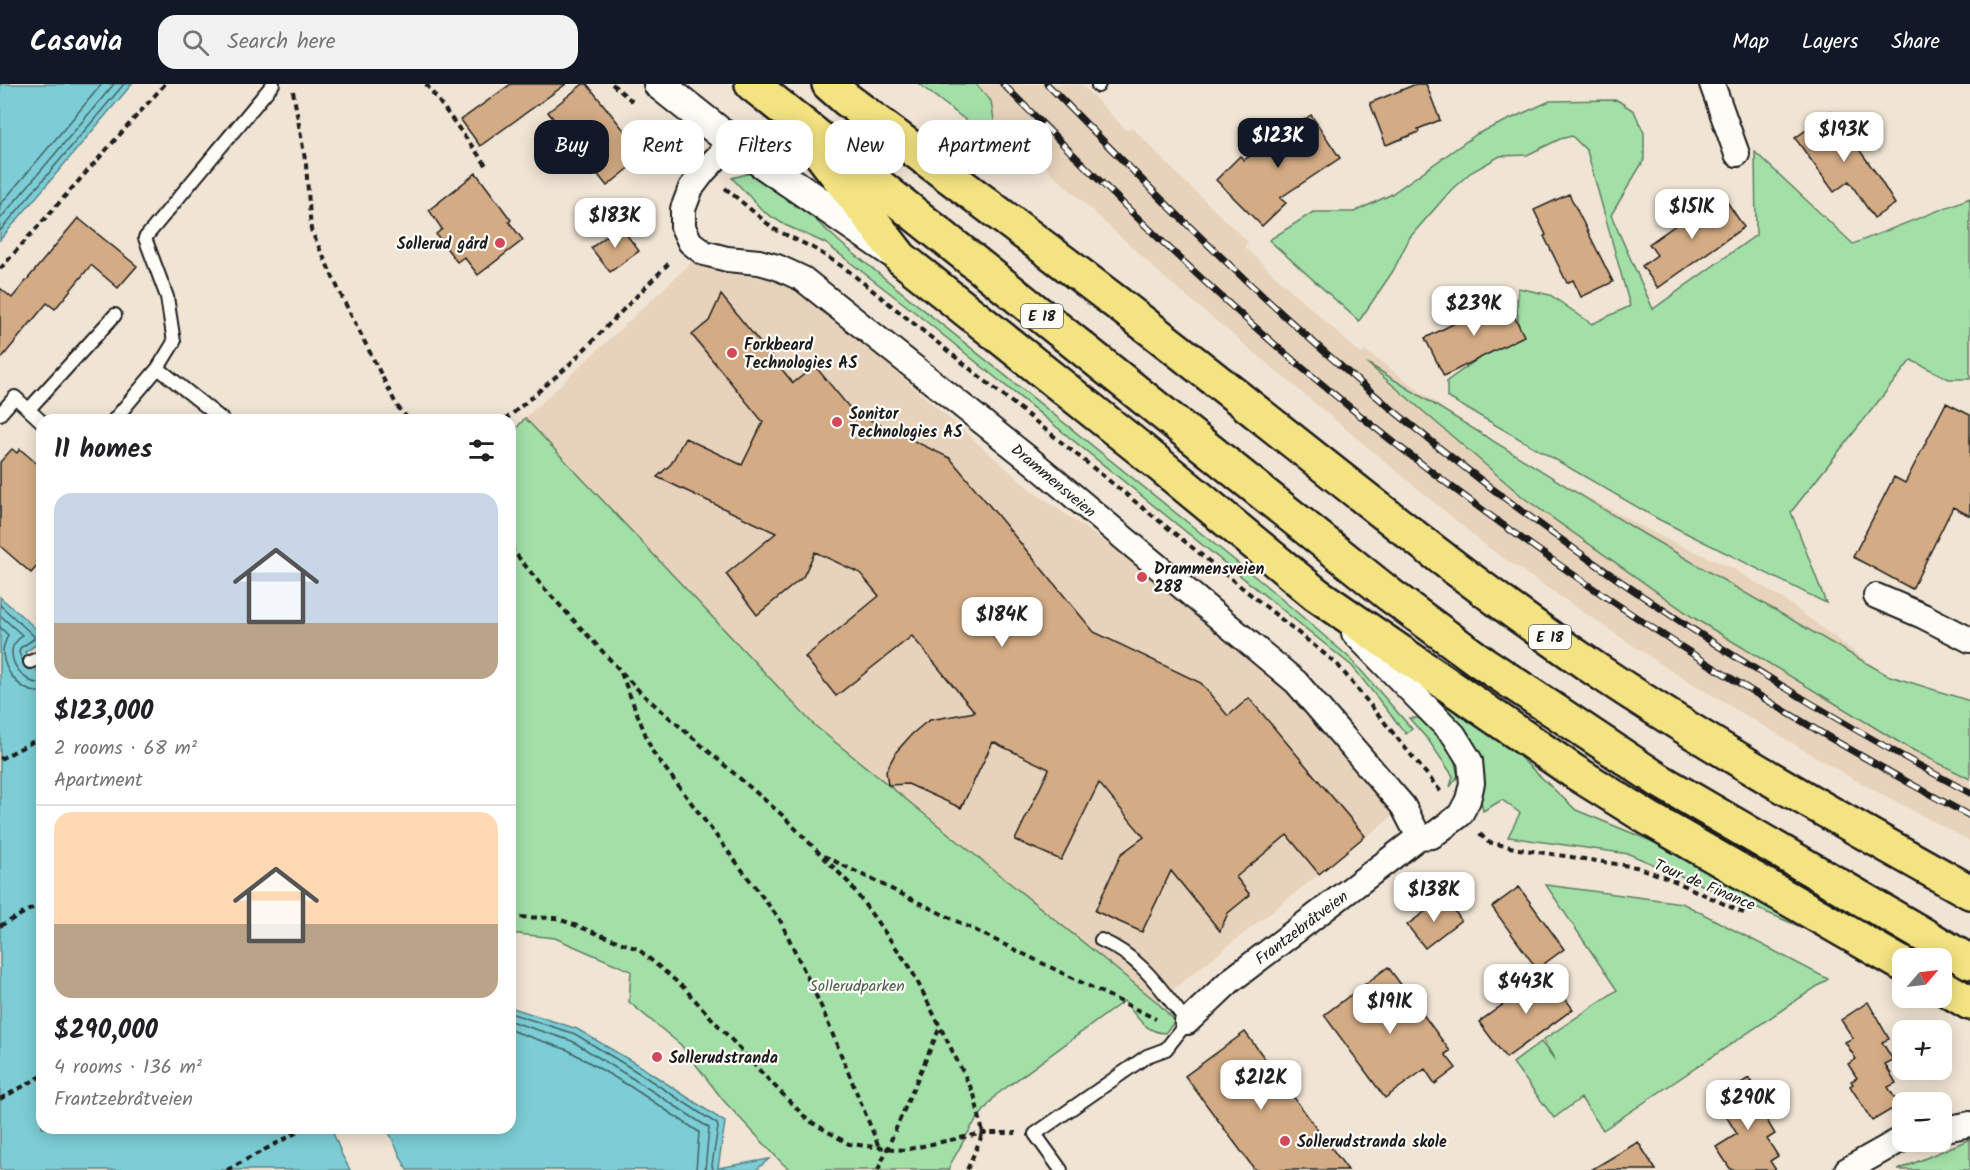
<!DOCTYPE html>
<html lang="en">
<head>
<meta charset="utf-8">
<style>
	:root { --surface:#fff; --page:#f2f2f2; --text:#202124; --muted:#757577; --line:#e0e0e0; --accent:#111827 }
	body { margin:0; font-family:Kalam,sans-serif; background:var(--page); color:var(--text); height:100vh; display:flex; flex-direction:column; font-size:22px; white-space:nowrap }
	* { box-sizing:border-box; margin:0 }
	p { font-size:20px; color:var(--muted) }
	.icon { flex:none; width:33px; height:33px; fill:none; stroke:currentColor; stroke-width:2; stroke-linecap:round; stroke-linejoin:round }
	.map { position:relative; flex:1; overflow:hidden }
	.sheet { position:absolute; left:36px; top:330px; width:480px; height:720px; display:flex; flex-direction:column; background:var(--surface); border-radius:18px; box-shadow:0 3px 15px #0003 }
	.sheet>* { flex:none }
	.hud { position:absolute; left:534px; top:36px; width:570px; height:54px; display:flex; gap:12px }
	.needle { width:39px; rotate:62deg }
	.buttons { position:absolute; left:1892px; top:864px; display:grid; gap:12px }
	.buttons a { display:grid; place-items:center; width:60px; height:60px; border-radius:12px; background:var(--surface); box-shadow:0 3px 15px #0003; font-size:30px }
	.price { position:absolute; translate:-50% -51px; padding:0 14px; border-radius:12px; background:#fff; color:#222; font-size:20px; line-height:39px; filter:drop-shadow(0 2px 3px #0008) }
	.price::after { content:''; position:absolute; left:50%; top:36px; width:18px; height:14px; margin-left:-9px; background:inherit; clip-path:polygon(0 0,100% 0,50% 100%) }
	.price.selected { background:var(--accent); color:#fff }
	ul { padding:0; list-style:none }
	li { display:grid; align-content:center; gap:12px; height:318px; padding:0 18px }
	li+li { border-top:2px solid var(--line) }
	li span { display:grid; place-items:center; height:186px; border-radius:18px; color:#555 }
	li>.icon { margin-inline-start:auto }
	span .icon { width:108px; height:108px; fill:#fffc; stroke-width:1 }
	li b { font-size:26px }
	h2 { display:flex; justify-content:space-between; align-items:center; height:72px; padding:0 18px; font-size:26px }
	.tag { padding:0 21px; border-radius:18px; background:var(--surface); box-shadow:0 3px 15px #0003; font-size:21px; line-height:54px }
	.tag.selected { background:var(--accent); color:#fff }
	header { display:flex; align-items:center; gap:36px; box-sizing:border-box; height:84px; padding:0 30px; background:var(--accent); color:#fff }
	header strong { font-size:28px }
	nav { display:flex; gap:33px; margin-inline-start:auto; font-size:21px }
	.search { width:420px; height:54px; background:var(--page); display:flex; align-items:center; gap:15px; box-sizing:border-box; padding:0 21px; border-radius:18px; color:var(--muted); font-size:22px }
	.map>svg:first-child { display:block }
	.built { fill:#e7d3bc }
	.green { fill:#a2e0a8; stroke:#5f7e62; stroke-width:1.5 }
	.water { fill:#7ccdd5; stroke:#56868b; stroke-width:1.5 }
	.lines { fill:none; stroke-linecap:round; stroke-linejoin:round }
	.shore { stroke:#426366; stroke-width:1.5 }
	.building { fill:#d3ab84; stroke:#1c1c1c; stroke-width:1.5 }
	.service-casing { stroke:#1c1c1c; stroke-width:16 }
	.minor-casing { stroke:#1c1c1c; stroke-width:28 }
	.tertiary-casing { stroke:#1c1c1c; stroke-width:34 }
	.trunk-casing { stroke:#1c1c1c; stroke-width:38 }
	.path { stroke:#1c1c1c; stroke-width:4; stroke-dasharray:6 4.5; stroke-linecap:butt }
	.service { stroke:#fdfcf7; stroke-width:12 }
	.minor { stroke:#fdfcf7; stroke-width:24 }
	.tertiary { stroke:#fdfcf7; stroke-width:30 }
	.trunk { stroke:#f4e382; stroke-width:33 }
	.rail-casing { stroke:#1c1c1c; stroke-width:7 }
	.rail { stroke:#fdfcf7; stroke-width:4.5; stroke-dasharray:14; stroke-linecap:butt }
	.poi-dot { fill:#d1495b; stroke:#fdfcf7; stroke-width:2 }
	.labels { text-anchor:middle; stroke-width:4.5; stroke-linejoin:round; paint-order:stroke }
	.shield { fill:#fdfcf7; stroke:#605f5e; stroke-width:1.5 }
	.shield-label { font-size:15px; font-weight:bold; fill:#1c1c1c }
	.poi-label { font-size:16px; font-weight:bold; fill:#1c1c1c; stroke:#fdfcf7; text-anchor:start }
	.street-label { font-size:16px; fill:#1c1c1c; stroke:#fdfcf7 }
	.park-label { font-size:16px; fill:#4b614d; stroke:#fdfcf7 }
</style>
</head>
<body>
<header>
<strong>Casavia</strong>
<div class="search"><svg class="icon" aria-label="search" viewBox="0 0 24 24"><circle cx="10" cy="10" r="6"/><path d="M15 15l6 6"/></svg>Search here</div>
<nav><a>Map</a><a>Layers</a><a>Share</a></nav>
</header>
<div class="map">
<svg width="1970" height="1086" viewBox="0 0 1970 1086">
	<rect width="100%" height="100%" fill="#f0e4d4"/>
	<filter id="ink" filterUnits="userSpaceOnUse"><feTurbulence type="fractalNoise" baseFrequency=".0167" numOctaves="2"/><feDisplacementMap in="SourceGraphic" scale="12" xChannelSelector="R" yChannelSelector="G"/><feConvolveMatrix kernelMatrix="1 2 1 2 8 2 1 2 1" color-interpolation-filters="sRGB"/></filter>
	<g filter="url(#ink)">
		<path class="built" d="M 956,0 L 1081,0 L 1127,47 L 1132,43 L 1182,95 L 1248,158 L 1244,163 L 1361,270 L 1366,267 L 1471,345 L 1566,402 L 1662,453 L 1732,484 L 1783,515 L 1917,614 L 1970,645 L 1970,757 L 1848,692 L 1668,585 L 1490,465 L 1167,196 Z
			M 692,178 L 798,202 L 1031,406 L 1309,601 L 1413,716 L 1157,918 L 814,641 L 525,334 Z"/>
		<path class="green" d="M 919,0 L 976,0 L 991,17 L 998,61 Z
			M 1617,16 L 1634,27 L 1644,49 L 1644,76 L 1611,131 L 1653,225 L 1756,151 L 1755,68 L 1853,160 L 1970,114 L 1970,295 L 1949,295 L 1911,276 L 1791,428 L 1826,519 L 1658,435 L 1447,313 L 1447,297 L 1489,267 L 1520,254 L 1517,226 L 1518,204 L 1550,211 L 1592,240 L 1630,222 L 1587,67 L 1572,52 L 1560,55 L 1527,71 L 1500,72 L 1470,89 L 1452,105 L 1410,153 L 1393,187 L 1359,237 L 1269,156 L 1313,128 L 1354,128 L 1390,111 L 1477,50 L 1550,17 Z
			M 750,89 L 790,113 L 842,160 L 1264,500 L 1351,575 L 1412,645 L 1406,650 L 1352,582 L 912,226 L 825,159 L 785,141 L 764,128 L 732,94 Z
			M 1367,279 L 1642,449 L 1887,591 L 1970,617 L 1970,695 L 1907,663 L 1694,534 L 1524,414 Z
			M 525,334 L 814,641 L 1157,918 L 1175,937 L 1165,949 C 1144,948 1136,931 1124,917 L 996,1011 L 972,1042 L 950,1081 L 949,1086 L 791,1086 L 783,1080 L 723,1016 L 681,961 L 629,918 L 631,887 L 555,854 L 510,849 L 510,352 Z
			M 1383,568 L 1491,646 L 1576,726 L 1656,759 L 1815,849 L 1629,770 L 1508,753 L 1520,729 L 1502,716 L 1483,727 L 1468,650 Z
			M 1409,634 L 1418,634 L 1434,646 L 1452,666 L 1458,692 L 1450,703 L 1453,692 L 1429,657 Z
			M 1546,801 L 1682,819 L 1828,895 L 1603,1046 L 1581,1014 L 1554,1034 L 1513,979 L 1541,958 L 1555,976 L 1543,956 L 1617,906 Z
			M 1970,1055 L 1970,1086 L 1898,1086 Z"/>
		<path class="water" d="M 0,0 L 132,0 L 0,156 Z
			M 0,513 L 42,550 L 42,557 L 25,568 L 37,587 L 42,584 L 42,1044 L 331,1044 L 342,1071 L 350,1086 L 0,1086 Z
			M 510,923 L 577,945 L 643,984 L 725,1038 L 718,1084 L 769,1075 L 756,1086 L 407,1086 L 387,1044 L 510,1044 Z"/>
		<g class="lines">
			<path class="shore" d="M 0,121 L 102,0
				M 0,135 L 114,0
				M 0,147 L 124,0
				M 0,521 L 34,552 L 34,555 L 20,564 L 19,569 L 23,577
				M 0,531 L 22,551 C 19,556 12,559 12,567 C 11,582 27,601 42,599
				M 0,543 L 8,551 C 6,557 2,563 3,570 C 5,589 22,610 42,608
				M 510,929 L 575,950 L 639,989 L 717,1040 L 718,1043 L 712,1081 L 713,1086
				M 510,937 L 572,957 L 635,996 L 709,1044 L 705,1086
				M 510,946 L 568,966 L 631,1003 L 699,1048 L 696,1086"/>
		</g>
		<path class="building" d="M 511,0 L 566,0 L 480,62 L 461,36 Z
			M 583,0 L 587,0 L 635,60 L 627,66 L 637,78 L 607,102 L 548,28 Z
			M 1416,0 L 1426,0 L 1440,36 L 1418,45 L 1419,48 L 1386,61 L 1370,19 Z
			M 1832,28 L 1876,89 L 1895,120 L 1874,134 L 1849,97 L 1834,108 L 1795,54 Z
			M 1311,31 L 1340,74 L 1280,114 L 1286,119 L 1262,142 L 1216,96 L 1240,72 L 1244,76 Z
			M 476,89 L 511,136 L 509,138 L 523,156 L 478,191 L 464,173 L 457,178 L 436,150 L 442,145 L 429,126 Z
			M 1721,109 L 1744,143 L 1658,204 L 1642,182 L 1657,171 L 1649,160 Z
			M 1569,110 L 1613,198 L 1581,213 L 1573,196 L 1567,199 L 1544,152 L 1546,151 L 1534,126 Z
			M 78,134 L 137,182 L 118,204 L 91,181 L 55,225 L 47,219 L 0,276 L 0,204 L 12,214 Z
			M 620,142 L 639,167 L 610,188 L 591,164 Z
			M 721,211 L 793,299 L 815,282 L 853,328 L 950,374 L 1094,548 L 1201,599 L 1228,632 L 1249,614 L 1365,752 L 1319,790 L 1287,751 L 1236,793 L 1250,811 L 1228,829 L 1220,847 L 1171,787 L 1142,848 L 1095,827 L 1121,770 L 1144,753 L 1099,699 L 1061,776 L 1015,756 L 1049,685 L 993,658 L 961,724 L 908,700 L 888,701 L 886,687 L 896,668 L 912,650 L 925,639 L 930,636 L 975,628 L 912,552 L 836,612 L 805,573 L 879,512 L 860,489 L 815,468 L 803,493 L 757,531 L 726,490 L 776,449 L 657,393 L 671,380 L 685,354 L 742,381 L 763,338 L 692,251 L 709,237 Z
			M 1505,214 L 1524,252 L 1444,292 L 1425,254 Z
			M 1946,319 L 1970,331 L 1970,432 L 1953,423 L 1912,505 L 1853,473 L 1894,393 L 1905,399 Z
			M 12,365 L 17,369 L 20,365 L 42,384 L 42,477 L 31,489 L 0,462 L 0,378 Z
			M 1519,803 L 1564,865 L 1537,885 L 1492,823 Z
			M 1445,813 L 1461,836 L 1425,864 L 1407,841 Z
			M 1388,883 L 1450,967 L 1445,970 L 1456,984 L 1435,1000 L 1425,985 L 1385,1014 L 1324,931 Z
			M 1546,889 L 1573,925 L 1506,974 L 1479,938 Z
			M 1868,918 L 1889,955 L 1882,958 L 1893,976 L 1885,980 L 1896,999 L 1888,1003 L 1899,1021 L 1872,1037 L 1850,1002 L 1853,1000 L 1851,997 L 1857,994 L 1848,980 L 1856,975 L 1845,958 L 1853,954 L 1841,936 Z
			M 1245,948 L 1348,1086 L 1255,1086 L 1185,992 Z
			M 1749,994 L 1772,1029 L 1765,1033 L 1775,1050 L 1767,1055 L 1778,1072 L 1770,1077 L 1776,1086 L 1731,1086 L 1716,1063 L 1737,1050 L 1726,1032 L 1734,1027 L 1723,1010 Z
			M 1638,1058 L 1656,1086 L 1591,1086 Z"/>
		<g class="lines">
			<defs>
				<path id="service" d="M 1098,2 L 1099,0
					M 158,284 L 223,336
					M 29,325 L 115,231
					M 0,330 L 15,313 L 42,338
					M 114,336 L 158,284 L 174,258 L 167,213 L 145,154 L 273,0
					M 30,578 L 42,573
					M 1061,1086 L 1035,1050 L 1147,972 L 1166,965 L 1187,938 C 1160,904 1142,874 1101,856"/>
				<path id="minor" d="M 1712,0 L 1737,70
					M 732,58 L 704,87 L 691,104 L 683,125 L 683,143 L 690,158 L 704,169 L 727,175 L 759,178 L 777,183 L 803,195 L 1034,379 L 1296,598 L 1403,722 L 1419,753 L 1432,752 L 1460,731 L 1468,716 L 1472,699 L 1470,677 L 1454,651 L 1354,549
					M 1876,512 L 1923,532 L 1970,556
					M 1187,938 L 1230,897 L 1419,753
					M 1941,1046 L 1970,1040
					M 1847,1086 L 1902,1055"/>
				<path id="tertiary" d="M 659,0 L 732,58 L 892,168"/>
				<path id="trunk" d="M 752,0 L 1390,511 L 1477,575 L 1660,697 L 1970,878
					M 829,0 L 846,15 C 951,94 1057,172 1161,253 C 1305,365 1444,482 1595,585 C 1716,666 1843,737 1970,808
					M 820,69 L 901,174 L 1143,367 L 1316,510 L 1573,687 L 1648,734 L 1902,880
					M 1941,902 L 1970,919"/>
			</defs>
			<use href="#service" class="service-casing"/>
			<use href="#minor" class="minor-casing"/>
			<use href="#tertiary" class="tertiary-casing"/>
			<use href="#trunk" class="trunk-casing"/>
			<path class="path" d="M 426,0 L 486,81
				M 612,0 L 632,17
				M 293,7 L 306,81 L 311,146 L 342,213 L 397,322 L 409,336
				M 670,49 L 684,70
				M 725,104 L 774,145 L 815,165 L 846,185 L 1337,580 L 1442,709
				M 0,185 L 165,0
				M 505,336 L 566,284 L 671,177
				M 510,463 L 542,502 L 641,609 L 781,730 L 849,799 L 910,883 L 974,1010 L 983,1049 L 967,1086
				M 621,589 L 652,667 L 780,836 L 821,922 L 879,1063
				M 0,675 L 42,653
				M 1480,750 L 1488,758 L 1519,765 L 1636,783 L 1668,794 L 1748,831
				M 824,772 L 1156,935
				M 510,833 L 556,834 L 638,865 L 683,903 L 761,988 L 808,1036 L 849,1060 L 904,1066 L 983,1049 L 1016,1049
				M 0,842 L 42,819
				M 0,1015 L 42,992
				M 227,1086 L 305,1044
				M 878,1086 L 940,943"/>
			<use href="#service" class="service"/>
			<use href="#minor" class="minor"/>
			<use href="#tertiary" class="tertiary"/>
			<use href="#trunk" class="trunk"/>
			<defs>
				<path id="rail" d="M 1003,0 C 1099,97 1196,194 1300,282 C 1505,455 1734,606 1970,732
					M 1047,0 C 1147,102 1248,203 1357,296 C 1542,454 1756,595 1970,709"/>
			</defs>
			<use href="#rail" class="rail-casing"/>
			<use href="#rail" class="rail"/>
		</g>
	</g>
	<g class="poi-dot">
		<circle cx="500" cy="159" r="6"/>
		<circle cx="732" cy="269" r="6"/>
		<circle cx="837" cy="338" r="6"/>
		<circle cx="1142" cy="493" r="6"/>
		<circle cx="657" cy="973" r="6"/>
		<circle cx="1285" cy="1057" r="6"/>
	</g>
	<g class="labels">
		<g class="shield">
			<rect x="1021" y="220" width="42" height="24" rx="4.5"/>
			<rect x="1529" y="541" width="42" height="24" rx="4.5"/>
		</g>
		<g class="shield-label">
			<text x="1042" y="237">E 18</text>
			<text x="1550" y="558">E 18</text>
		</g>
		<g class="poi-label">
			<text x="488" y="165" text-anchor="end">Sollerud gård</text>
			<text x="744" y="266">Forkbeard<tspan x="744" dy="18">Technologies AS</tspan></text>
			<text x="849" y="335">Sonitor<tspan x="849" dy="18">Technologies AS</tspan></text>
			<text x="1154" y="490">Drammensveien<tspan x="1154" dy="18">288</tspan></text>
			<text x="669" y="979">Sollerudstranda</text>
			<text x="1297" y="1063">Sollerudstranda skole</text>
		</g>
		<g class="street-label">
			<text transform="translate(1054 396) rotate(40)" y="6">Drammensveien</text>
			<text transform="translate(1705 800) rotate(23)" y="6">Tour de Finance</text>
			<text transform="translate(1301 843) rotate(-37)" y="6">Frantzebråtveien</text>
		</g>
		<g class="park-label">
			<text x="857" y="907">Sollerudparken</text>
		</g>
	</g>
</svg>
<div class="buttons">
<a><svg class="needle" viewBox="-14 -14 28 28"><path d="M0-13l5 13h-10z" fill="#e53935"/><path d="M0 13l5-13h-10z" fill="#757577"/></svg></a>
<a>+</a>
<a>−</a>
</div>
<b class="price" style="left:1844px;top:79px">$193K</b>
<b class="price selected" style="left:1278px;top:85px">$123K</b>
<b class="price" style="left:1692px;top:156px">$151K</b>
<b class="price" style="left:615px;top:165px">$183K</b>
<b class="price" style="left:1474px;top:253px">$239K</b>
<b class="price" style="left:1002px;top:564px">$184K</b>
<b class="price" style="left:1434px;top:839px">$138K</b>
<b class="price" style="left:1526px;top:931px">$443K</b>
<b class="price" style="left:1390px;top:951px">$191K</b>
<b class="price" style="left:1261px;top:1027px">$212K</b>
<b class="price" style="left:1748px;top:1047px">$290K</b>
<div class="hud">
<a class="tag selected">Buy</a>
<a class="tag">Rent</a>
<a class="tag">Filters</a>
<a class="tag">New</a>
<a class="tag">Apartment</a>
</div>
<section class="sheet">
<h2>11 homes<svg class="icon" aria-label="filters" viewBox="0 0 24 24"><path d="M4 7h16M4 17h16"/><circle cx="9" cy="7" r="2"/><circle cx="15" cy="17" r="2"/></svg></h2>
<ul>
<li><span style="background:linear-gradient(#c9d6e8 70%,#b9a48a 0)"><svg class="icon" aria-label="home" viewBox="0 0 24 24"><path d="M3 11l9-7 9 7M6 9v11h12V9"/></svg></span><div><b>$123,000</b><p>2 rooms · 68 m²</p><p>Apartment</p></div></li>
<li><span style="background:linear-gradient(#ffd9b3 60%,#b9a48a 0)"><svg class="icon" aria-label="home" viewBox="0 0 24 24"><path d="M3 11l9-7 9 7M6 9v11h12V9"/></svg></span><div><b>$290,000</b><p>4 rooms · 136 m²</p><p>Frantzebråtveien</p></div></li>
</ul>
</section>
</div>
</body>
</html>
